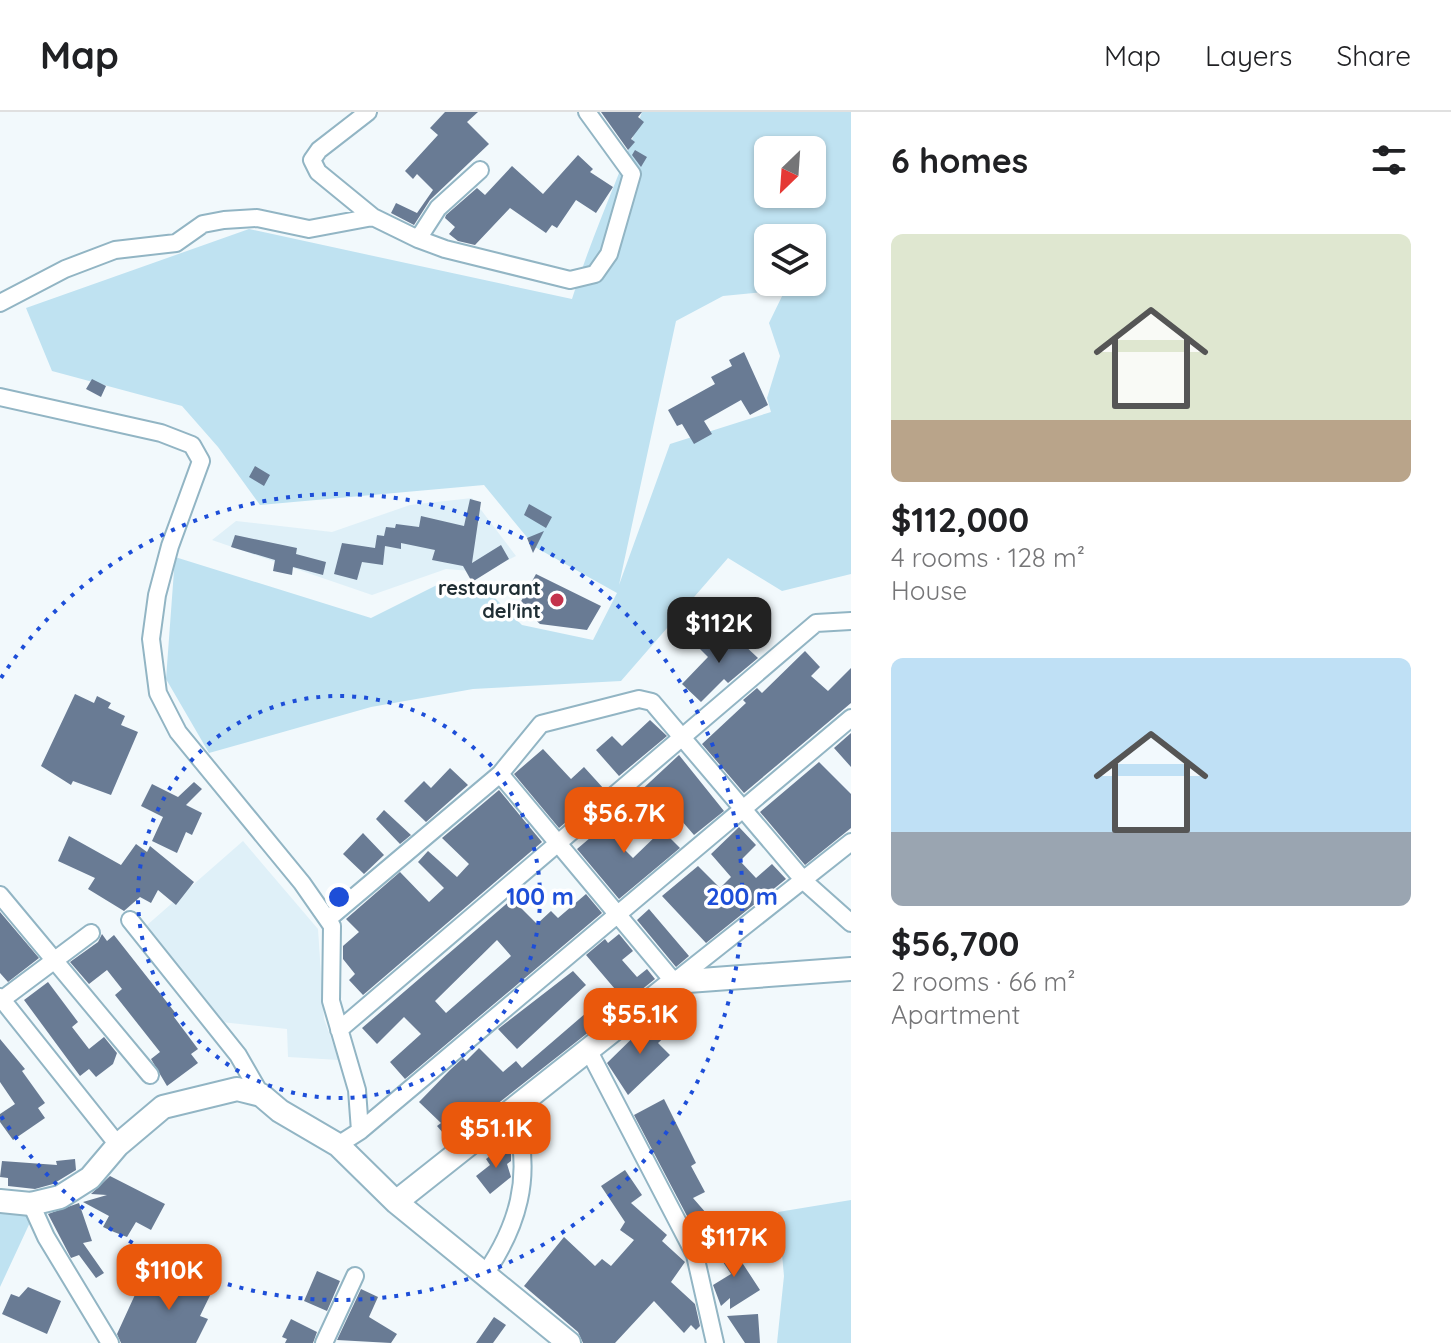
<!DOCTYPE html>
<html lang="en">
<head>
<meta charset="utf-8">
<style>
	:root { --surface:#fff; --page:#f2f2f2; --text:#202124; --muted:#757577; --line:#e0e0e0; --accent:#ea580c }
	body { margin:0; font-family:Quicksand,sans-serif; background:var(--page); color:var(--text); height:100vh; display:flex; flex-direction:column; font-size:30px; white-space:nowrap }
	* { box-sizing:border-box; margin:0 }
	p { font-size:26px; color:var(--muted) }
	.icon { flex:none; width:44px; height:44px; fill:none; stroke:currentColor; stroke-width:2; stroke-linecap:round; stroke-linejoin:round }
	.map { position:relative; flex:1; overflow:hidden }
	.drawer { display:flex; flex-direction:column; background:var(--surface); width:600px }
	.drawer>* { flex:none }
	.needle { width:52px; rotate:205deg }
	.buttons { position:absolute; left:754px; top:24px; display:grid; gap:16px }
	.buttons a { display:grid; place-items:center; width:72px; height:72px; border-radius:12px; background:var(--surface); box-shadow:0 2px 6px #0004; font-size:40px }
	.price { position:absolute; translate:-50% -68px; padding:0 18px; border-radius:16px; background:var(--accent); color:#fff; font-size:26px; line-height:52px; filter:drop-shadow(0 2px 4px #0008) }
	.price::after { content:''; position:absolute; left:50%; top:48px; width:24px; height:18px; margin-left:-12px; background:inherit; clip-path:polygon(0 0,100% 0,50% 100%) }
	.price.on { background:#222; color:#fff }
	ul { padding:0; list-style:none }
	li { display:grid; align-content:center; gap:16px; height:424px; padding:0 40px }
	li span { display:grid; place-items:center; height:248px; border-radius:12px; color:#555 }
	li>.icon { margin-inline-start:auto }
	span .icon { width:144px; height:144px; fill:#fffc; stroke-width:1 }
	li b { font-size:34px }
	h2 { display:flex; justify-content:space-between; align-items:center; height:96px; padding:0 40px; font-size:34px }
	header { display:flex; align-items:center; gap:48px; box-sizing:border-box; height:112px; padding:0 40px; background:var(--surface); border-bottom:2px solid var(--line) }
	header strong { font-size:38px }
	nav { display:flex; gap:44px; margin-inline-start:auto; font-size:28px }
	main { display:flex; flex:1; min-height:0 }
	.map>svg:first-child { display:block }
	.built { fill:#dff0f8 }
	.green { fill:#bfe2f1; fill-rule:evenodd }
	.building { fill:#697b94; fill-rule:evenodd }
	.lines { fill:none; stroke-linecap:round; stroke-linejoin:round }
	.street-casing { stroke:#92b5c4; stroke-width:20 }
	.secondary-casing { stroke:#92b5c4; stroke-width:26 }
	.street { stroke:#fff; stroke-width:16 }
	.secondary { stroke:#fff; stroke-width:22 }
	.ring { fill:none; stroke:#1d4ed8; stroke-width:4; stroke-dasharray:4 8 }
	.poi-dot { fill:#c4334c; stroke:#fff; stroke-width:3 }
	.labels { text-anchor:middle; stroke-width:7; stroke-linejoin:round; paint-order:stroke }
	.poi-label { font-size:20px; font-weight:bold; fill:#202e34; stroke:#fff; text-anchor:end }
	.centre { fill:#1d4ed8; stroke:#fff; stroke-width:4 }
	.ring-label { font-size:24px; text-anchor:middle; font-weight:bold; fill:#1d4ed8; stroke:#fff; stroke-width:7; stroke-linejoin:round; paint-order:stroke }
</style>
</head>
<body>
<header>
<strong>Map</strong>
<nav><a>Map</a><a>Layers</a><a>Share</a></nav>
</header>
<main>
<div class="map">
<svg width="851" height="1231" viewBox="0 0 851 1231">
	<rect width="100%" height="100%" fill="#f2f9fc"/>
	<path class="built" d="M 472,386 L 516,444 L 484,460 L 446,457 L 372,483 L 212,428 L 236,409 L 332,420 L 410,393 Z
		M 243,729 L 318,817 L 324,907 L 339,948 L 288,945 L 287,917 L 212,909 L 138,821 Z"/>
	<path class="green" d="M 642,0 L 851,0 L 851,462 L 782,479 L 728,446 L 621,569 L 473,577 L 371,595 L 209,641 L 166,567 L 175,445 L 371,506 L 445,469 L 495,486 L 522,513 L 593,528 L 617,481 L 535,435 L 484,373 L 260,393 L 218,335 L 182,294 L 52,259 L 26,196 L 249,117 L 572,187 C 592,123 620,63 642,0 ZM 768,38 L 812,38 L 812,82 L 768,82 ZM 768,126 L 812,126 L 812,170 L 768,170 ZM 785,178 L 769,211 L 780,244 L 767,286 L 771,300 L 670,332 L 619,473 L 676,209 L 723,184 Z
		M 851,1088 L 851,1231 L 777,1231 L 784,1164 L 778,1100 Z
		M 0,1097 L 33,1104 L 0,1175 Z"/>
	<path class="building" d="M 445,0 L 478,0 L 467,10 L 489,32 L 430,88 L 414,113 L 391,101 L 396,91 L 417,101 L 433,78 L 417,62 L 413,67 L 405,59 L 438,23 L 430,16 Z
		M 601,0 L 642,0 L 638,5 L 644,10 L 631,27 L 635,30 L 628,38 Z
		M 635,38 L 647,45 L 641,55 L 632,43 Z
		M 578,43 L 593,57 L 590,60 L 613,75 L 596,101 L 576,88 L 557,116 L 552,113 L 546,121 L 510,96 L 475,133 L 458,129 L 449,122 L 455,115 L 445,106 L 446,103 L 477,76 L 485,83 L 512,54 L 543,82 Z
		M 744,240 L 768,293 L 750,303 L 741,288 L 704,309 L 712,322 L 694,332 L 682,312 L 677,314 L 668,298 L 715,272 L 711,265 L 732,254 L 729,248 Z
		M 92,267 L 106,274 L 101,285 L 86,277 Z
		M 255,354 L 270,363 L 264,374 L 249,365 Z
		M 470,387 L 481,390 L 472,451 L 501,433 L 509,447 L 472,470 L 463,454 L 432,448 L 435,438 L 401,431 L 401,437 L 385,434 L 383,453 L 362,450 L 357,468 L 334,462 L 342,431 L 375,436 L 377,423 L 384,424 L 386,415 L 395,416 L 396,412 L 419,415 L 421,404 L 464,414 Z
		M 529,392 L 552,405 L 546,416 L 524,403 Z
		M 544,419 L 533,441 L 527,426 Z
		M 235,423 L 297,436 L 296,442 L 326,450 L 323,463 L 293,455 L 292,463 L 273,459 L 275,448 L 231,435 Z
		M 536,462 L 601,494 L 587,518 L 540,512 L 519,493 Z
		M 720,519 L 739,532 L 741,530 L 758,546 L 728,571 L 724,567 L 701,590 L 682,572 L 708,545 L 700,537 L 707,529 L 711,532 Z
		M 805,539 L 820,555 L 811,564 L 828,579 L 851,556 L 851,591 L 744,681 L 702,632 L 746,591 L 743,588 L 757,576 L 762,581 Z
		M 75,582 L 94,591 L 97,584 L 111,591 L 108,596 L 125,604 L 121,613 L 138,620 L 111,683 L 73,669 L 71,673 L 41,654 Z
		M 650,608 L 667,624 L 619,664 L 596,638 L 612,624 L 622,634 Z
		M 851,621 L 851,655 L 834,636 Z
		M 543,637 L 571,667 L 584,655 L 604,677 L 559,716 L 514,662 Z
		M 679,643 L 724,699 L 694,723 L 668,693 L 655,705 L 636,683 Z
		M 819,650 L 851,682 L 851,716 L 805,753 L 760,700 Z
		M 450,656 L 468,673 L 426,710 L 404,689 L 424,669 L 431,676 Z
		M 194,670 L 202,677 L 186,693 L 202,701 L 192,723 L 186,720 L 177,741 L 152,729 L 163,705 L 141,694 L 152,672 L 178,685 Z
		M 499,678 L 542,730 L 363,883 L 349,868 L 355,862 L 343,847 L 343,834 L 359,820 L 346,807 L 400,760 L 429,790 L 444,776 L 418,750 L 428,739 L 457,765 L 469,752 L 442,726 Z
		M 624,697 L 638,712 L 619,732 L 633,746 L 662,718 L 680,736 L 619,787 L 577,737 Z
		M 384,698 L 411,723 L 400,732 L 376,707 Z
		M 739,715 L 756,733 L 740,749 L 756,766 L 772,752 L 786,767 L 706,831 L 662,784 L 698,754 L 720,776 L 731,765 L 711,742 Z
		M 363,721 L 384,743 L 364,762 L 343,742 Z
		M 69,724 L 121,753 L 136,732 L 147,740 L 150,734 L 194,770 L 176,793 L 158,778 L 151,791 L 140,785 L 124,799 L 88,777 L 95,766 L 58,749 Z
		M 586,782 L 602,801 L 405,967 L 390,950 L 421,922 L 404,905 L 377,932 L 362,916 L 512,787 L 537,812 L 551,799 L 558,806 ZM 497,828 L 511,844 L 446,901 L 435,889 Z
		M 649,797 L 689,844 L 676,855 L 637,808 Z
		M 0,800 L 39,846 L 8,870 L 0,861 Z
		M 102,822 L 107,829 L 114,823 L 177,903 L 174,905 L 198,937 L 191,942 L 198,951 L 167,974 L 151,947 L 160,940 L 115,883 L 122,877 L 107,858 L 89,872 L 70,850 L 98,830 Z
		M 619,822 L 633,839 L 622,848 L 637,865 L 647,857 L 655,867 L 626,890 L 586,843 L 605,827 L 608,831 Z
		M 573,859 L 586,873 L 517,937 L 498,917 Z
		M 48,870 L 78,910 L 72,915 L 89,937 L 104,925 L 117,941 L 113,952 L 96,965 L 89,957 L 80,964 L 24,888 Z
		M 601,888 L 613,901 L 450,1029 L 437,1014 L 441,1011 L 419,990 L 450,958 L 463,946 L 466,949 L 479,936 L 503,960 L 516,949 L 522,956 Z
		M 654,905 L 669,921 L 658,931 L 670,943 L 628,983 L 607,951 Z
		M 0,927 L 25,957 L 22,959 L 45,991 L 38,996 L 45,1006 L 13,1028 L 0,1010 L 0,1002 L 15,992 L 0,970 Z
		M 664,987 L 696,1051 L 691,1054 L 705,1080 L 693,1086 L 713,1109 L 697,1123 L 634,1003 Z
		M 504,1033 L 511,1042 L 511,1049 L 507,1052 L 511,1065 L 490,1082 L 476,1064 L 490,1053 L 486,1047 Z
		M 75,1047 L 76,1058 L 53,1072 L 35,1077 L 8,1074 L 8,1066 L 0,1065 L 2,1049 L 57,1053 L 56,1049 Z
		M 625,1058 L 642,1083 L 631,1091 L 667,1123 L 662,1129 L 685,1150 L 671,1170 L 695,1192 L 700,1214 L 696,1218 L 691,1213 L 684,1221 L 654,1189 L 615,1231 L 583,1231 L 578,1220 L 524,1174 L 564,1125 L 595,1154 L 602,1147 L 611,1154 L 634,1128 L 620,1118 L 625,1110 L 601,1074 Z
		M 110,1064 L 165,1092 L 151,1118 L 136,1110 L 127,1125 L 114,1120 L 103,1115 L 109,1104 L 83,1090 L 107,1083 L 91,1082 Z
		M 79,1091 L 92,1129 L 83,1131 L 104,1161 L 96,1166 L 79,1143 L 71,1146 L 48,1102 Z
		M 728,1129 L 760,1178 L 730,1197 L 730,1186 L 721,1194 L 713,1173 L 731,1162 L 715,1138 Z
		M 182,1152 L 217,1169 L 200,1204 L 208,1207 L 196,1231 L 121,1231 L 117,1222 L 139,1174 L 165,1187 Z
		M 317,1159 L 340,1169 L 327,1199 L 304,1189 Z
		M 28,1175 L 61,1189 L 47,1222 L 2,1202 L 11,1182 L 19,1185 Z
		M 361,1177 L 378,1185 L 369,1205 L 397,1222 L 391,1231 L 337,1228 Z
		M 758,1202 L 760,1231 L 745,1231 L 727,1204 Z
		M 494,1205 L 506,1213 L 493,1231 L 476,1231 Z
		M 291,1207 L 317,1220 L 313,1231 L 285,1231 L 287,1227 L 282,1225 Z"/>
	<g class="lines">
		<defs>
			<path id="street" d="M 368,0 L 319,38 L 312,48 L 318,60 L 373,105
				M 480,58 L 438,96 L 418,127 L 445,137 L 570,168 L 595,162 L 609,142 L 632,62 L 587,0
				M 0,191 L 65,157 L 115,138 L 176,131 L 203,112 L 224,108 L 257,106 L 309,117 L 373,105 L 418,127
				M 0,285 L 161,321 L 192,333 L 201,349 L 170,434 L 157,483 L 151,527 L 158,581 L 178,620 L 302,771 L 332,814 L 331,889 L 357,978 L 360,1019 L 338,1033
				M 500,662 L 674,870 L 851,730
				M 0,783 L 150,963
				M 328,807 L 500,662 L 541,612 L 639,587 L 652,590 L 805,770 L 851,811
				M 130,808 L 238,943 L 261,983
				M 0,885 L 118,1033
				M 0,889 L 91,821
				M 339,918 L 816,511 L 851,509
				M 592,945 L 695,1143 L 715,1231
				M 360,1019 L 851,606
				M 31,1092 L 46,1125 L 110,1231
				M 485,1162 C 518,1114 532,1065 516,1008
				M 324,1231 L 355,1164"/>
			<path id="secondary" d="M 0,1089 L 31,1092 L 60,1085 L 90,1066 L 118,1033 L 163,995 L 237,977 L 261,983 L 280,999 L 338,1033 L 396,1090 L 569,1231
				M 396,1090 L 674,870 L 851,857"/>
		</defs>
		<use href="#street" class="street-casing"/>
		<use href="#secondary" class="secondary-casing"/>
		<use href="#street" class="street"/>
		<use href="#secondary" class="secondary"/>
	</g>
	<g class="ring">
		<circle cx="339" cy="785" r="201"/>
		<path d="M1 566A403 403 0 1 1 1 1004"/>
	</g>
	<circle class="poi-dot" cx="557" cy="488" r="8"/>
	<g class="labels">
		<g class="poi-label">
			<text x="541" y="483">restaurant<tspan x="541" dy="23">del'int</tspan></text>
		</g>
	</g>
	<circle cx="339" cy="785" r="12" class="centre"/>
	<g class="ring-label">
		<text x="540" y="793">100 m</text>
		<text x="742" y="793">200 m</text>
	</g>
</svg>
<div class="buttons">
<a><svg class="needle" viewBox="-14 -14 28 28"><path d="M0-13l5 13h-10z" fill="#e53935"/><path d="M0 13l5-13h-10z" fill="#757577"/></svg></a>
<a><svg class="icon" aria-label="layers" viewBox="0 0 24 24"><path d="M12 4l9 5-9 5-9-5zM3 14l9 5 9-5"/></svg></a>
</div>
<b class="price on" style="left:719px;top:553px">$112K</b>
<b class="price" style="left:624px;top:743px">$56.7K</b>
<b class="price" style="left:640px;top:944px">$55.1K</b>
<b class="price" style="left:496px;top:1058px">$51.1K</b>
<b class="price" style="left:734px;top:1167px">$117K</b>
<b class="price" style="left:169px;top:1200px">$110K</b>
</div>
<section class="drawer">
<h2>6 homes<svg class="icon" aria-label="filters" viewBox="0 0 24 24"><path d="M4 7h16M4 17h16"/><circle cx="9" cy="7" r="2"/><circle cx="15" cy="17" r="2"/></svg></h2>
<ul>
<li><span style="background:linear-gradient(#dfe7d0 75%,#b9a48a 0)"><svg class="icon" aria-label="home" viewBox="0 0 24 24"><path d="M3 11l9-7 9 7M6 9v11h12V9"/></svg></span><div><b>$112,000</b><p>4 rooms · 128 m²</p><p>House</p></div></li>
<li><span style="background:linear-gradient(#bfe0f5 70%,#9aa5b1 0)"><svg class="icon" aria-label="home" viewBox="0 0 24 24"><path d="M3 11l9-7 9 7M6 9v11h12V9"/></svg></span><div><b>$56,700</b><p>2 rooms · 66 m²</p><p>Apartment</p></div></li>
</ul>
</section>
</main>
</body>
</html>
